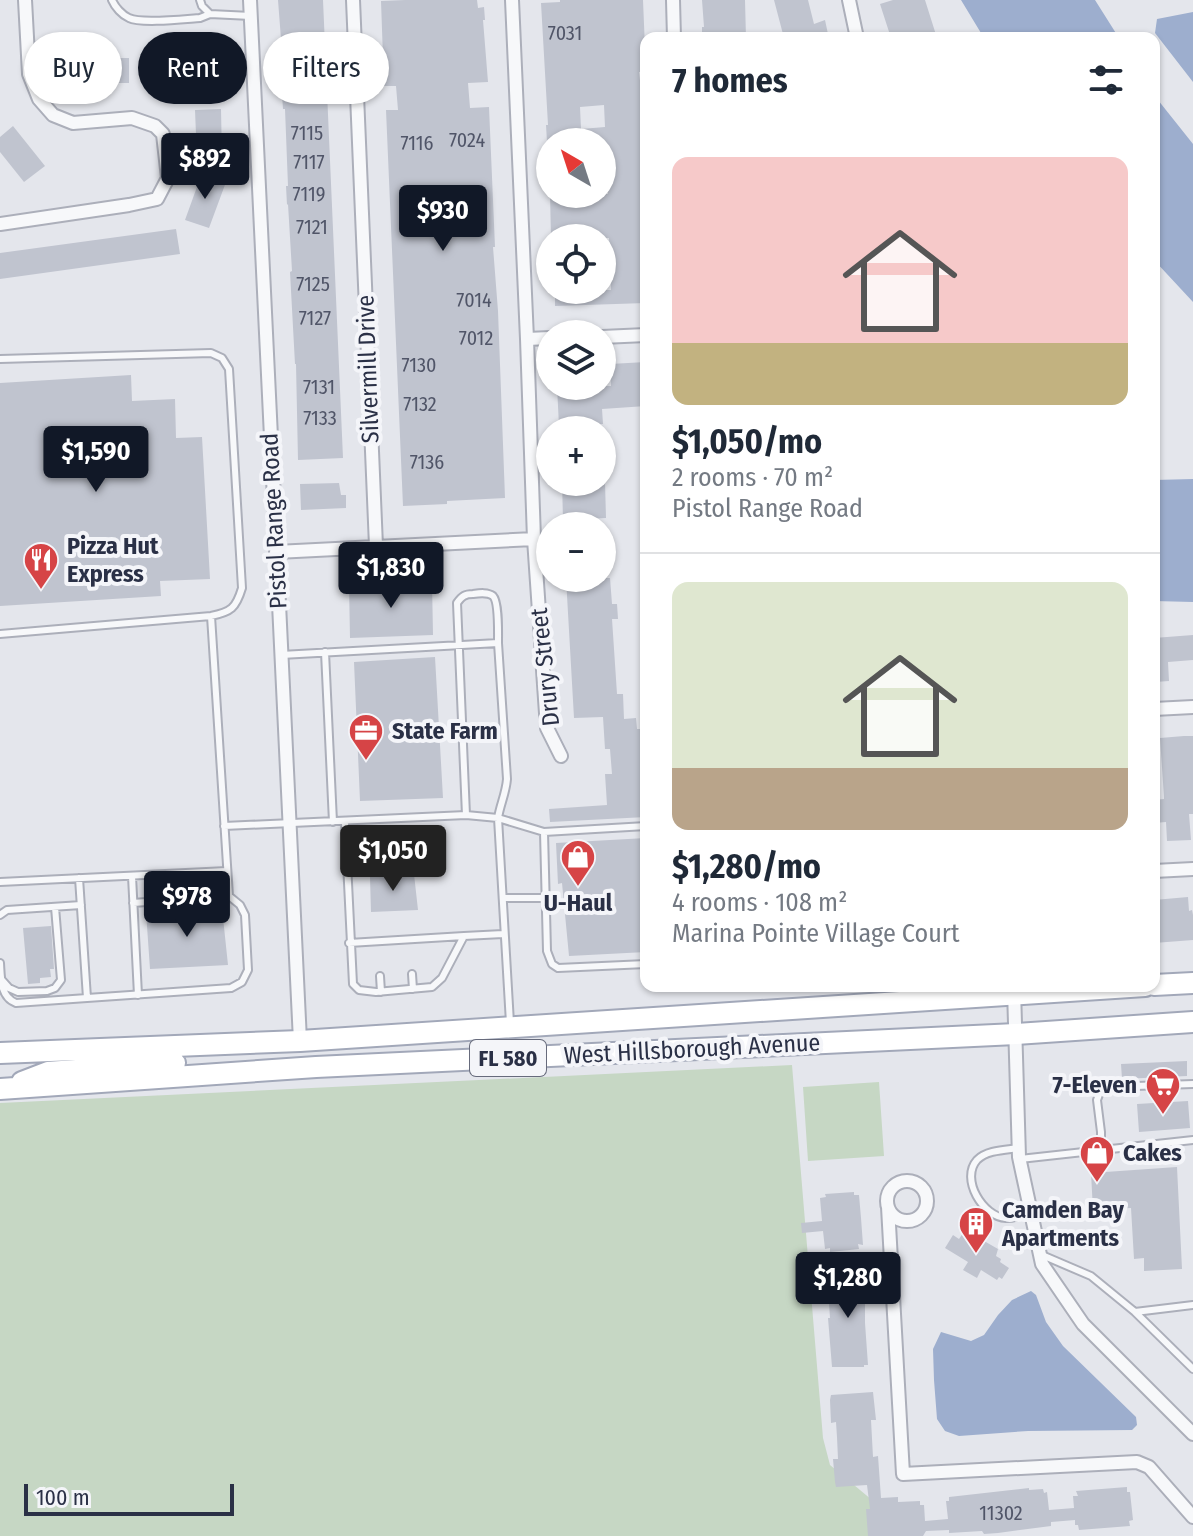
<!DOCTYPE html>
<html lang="en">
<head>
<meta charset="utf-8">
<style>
	:root { --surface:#fff; --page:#f6f6f7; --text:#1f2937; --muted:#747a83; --line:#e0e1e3; --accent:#111827 }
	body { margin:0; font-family:"Fira Sans Condensed",sans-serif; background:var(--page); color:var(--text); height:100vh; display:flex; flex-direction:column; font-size:30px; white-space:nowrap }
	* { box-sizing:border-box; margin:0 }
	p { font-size:26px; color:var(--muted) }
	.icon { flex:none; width:44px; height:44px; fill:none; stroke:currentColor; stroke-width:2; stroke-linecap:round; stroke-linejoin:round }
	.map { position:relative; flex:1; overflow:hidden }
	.side { position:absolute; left:640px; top:32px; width:520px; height:960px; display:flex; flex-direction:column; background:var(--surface); border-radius:16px; box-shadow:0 2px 6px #0004 }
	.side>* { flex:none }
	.hud { position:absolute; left:24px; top:32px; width:496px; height:72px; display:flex; gap:16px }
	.needle { width:52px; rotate:321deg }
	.fabs { position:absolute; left:536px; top:128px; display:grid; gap:16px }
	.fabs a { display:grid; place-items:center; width:80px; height:80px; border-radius:50%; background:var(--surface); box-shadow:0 2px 6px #0004; font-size:40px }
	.scale { position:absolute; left:24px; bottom:20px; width:210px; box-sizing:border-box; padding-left:8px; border:4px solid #2a3046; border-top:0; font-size:22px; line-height:28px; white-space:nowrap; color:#2a3046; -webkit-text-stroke:6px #f4f5f9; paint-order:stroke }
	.price { position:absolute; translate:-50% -68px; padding:0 18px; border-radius:8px; background:var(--accent); color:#fff; font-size:26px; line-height:52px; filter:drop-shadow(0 2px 4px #0008) }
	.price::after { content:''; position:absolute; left:50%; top:48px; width:24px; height:18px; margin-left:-12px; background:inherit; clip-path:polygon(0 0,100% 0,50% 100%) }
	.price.current { background:#222; color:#fff }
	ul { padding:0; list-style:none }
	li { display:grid; align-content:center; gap:16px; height:424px; padding:0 32px }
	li+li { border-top:2px solid var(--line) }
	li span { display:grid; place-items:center; height:248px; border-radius:16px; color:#555 }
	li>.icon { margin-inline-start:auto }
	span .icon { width:144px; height:144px; fill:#fffc; stroke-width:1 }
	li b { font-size:34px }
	h2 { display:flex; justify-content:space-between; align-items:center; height:96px; padding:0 32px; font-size:34px }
	.pill { padding:0 28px; border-radius:36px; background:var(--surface); box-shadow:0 2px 6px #0004; font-size:28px; line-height:72px }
	.pill.current { background:var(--accent); color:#fff }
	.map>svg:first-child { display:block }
	.green { fill:#c6d7c4 }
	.water { fill:#9daece }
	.building { fill:#c0c4cf; fill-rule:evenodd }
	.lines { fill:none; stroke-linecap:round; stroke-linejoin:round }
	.service-casing { stroke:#acafba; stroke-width:10 }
	.minor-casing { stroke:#acafba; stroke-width:16 }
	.primary-casing { stroke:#a2a8b9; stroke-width:24 }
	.service { stroke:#f7f8fa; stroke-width:6 }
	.minor { stroke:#f7f8fa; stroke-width:12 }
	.primary { stroke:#fff; stroke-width:20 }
	.labels { text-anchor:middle; stroke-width:8; stroke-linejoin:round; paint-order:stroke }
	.number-label { font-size:20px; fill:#505568 }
	.shield { fill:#f4f5f9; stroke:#676b7c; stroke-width:2 }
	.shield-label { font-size:22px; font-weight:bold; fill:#2a3046 }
	.street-label { font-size:24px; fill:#2a3046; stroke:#f4f5f9 }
	.poi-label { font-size:24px; font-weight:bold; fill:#2a3046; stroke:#f4f5f9; text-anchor:start }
</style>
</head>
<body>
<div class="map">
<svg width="1193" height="1536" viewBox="0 0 1193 1536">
	<rect width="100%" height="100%" fill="#e4e6ec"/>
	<path class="green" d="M 792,1065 L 823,1438 L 830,1465 L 878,1505 L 879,1536 L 0,1536 L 0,1103 Z
		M 879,1082 L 884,1156 L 808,1161 L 803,1087 Z"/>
	<path class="water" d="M 961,0 L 1095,0 L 1119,38 L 984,38 Z
		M 1193,12 L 1193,82 L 1155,33 L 1157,19 Z
		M 1154,95 L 1193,144 L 1193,302 L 1154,260 Z
		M 1193,479 L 1193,602 L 1154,601 L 1154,480 Z
		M 1031,1291 L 1036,1295 L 1046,1322 L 1063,1346 L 1136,1417 L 1137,1425 L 1132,1430 L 1028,1431 L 959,1436 L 945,1431 L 937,1419 L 934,1380 L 933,1349 L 941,1332 L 971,1341 L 984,1335 L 998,1315 L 1012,1300 Z"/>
	<path class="building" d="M 278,0 L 323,0 L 343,458 L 298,460 L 296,364 L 295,364 L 290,272 L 292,271 L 288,204 L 287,205 L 286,186 L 288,186 L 285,109 L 283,109 L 281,80 L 282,52 Z
		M 405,0 L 477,0 L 478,8 L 484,7 L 485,20 L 483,20 L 488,82 L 468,83 L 470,108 L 489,107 L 495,247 L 493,247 L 498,311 L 505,498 L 447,501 L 447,504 L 403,506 L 386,110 L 398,110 L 396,86 L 384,86 L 381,1 Z
		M 560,0 L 643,0 L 646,72 L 639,72 L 642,98 L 646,98 L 646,303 L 555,306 L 555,292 L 568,292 L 568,290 L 611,290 L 609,238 L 551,238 L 550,194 L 608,194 L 605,142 L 547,142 L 546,125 L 548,125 L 541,3 L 560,2 ZM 604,105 L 605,127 L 581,129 L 580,107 Z
		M 702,0 L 745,0 L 746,38 L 702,38 L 702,27 L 704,27 Z
		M 774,0 L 808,0 L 814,24 L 825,20 L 828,34 L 815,38 L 784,38 Z
		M 893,0 L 925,0 L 937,38 L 891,38 L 880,4 Z
		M 151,57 L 195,75 L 186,99 L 141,81 Z
		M 59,58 L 129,58 L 129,83 L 59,83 Z
		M 221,109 L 222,158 L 197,159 L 195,110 Z
		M 13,126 L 45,166 L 24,182 L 0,152 L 0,137 Z
		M 202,173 L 226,182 L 209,228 L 185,220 Z
		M 176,229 L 180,254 L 0,279 L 0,253 Z
		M 646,362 L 646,406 L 602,409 L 603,424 L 559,426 L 557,386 L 611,386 L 610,364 Z
		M 131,375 L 132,401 L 175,399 L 176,438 L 202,437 L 210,579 L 160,581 L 161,596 L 0,606 L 0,383 Z
		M 562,482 L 605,482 L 606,518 L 563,520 Z
		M 339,483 L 341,495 L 346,495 L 346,508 L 301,510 L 300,484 Z
		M 566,578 L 610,578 L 612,604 L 617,604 L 618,619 L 612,619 L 617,694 L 623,694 L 624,719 L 636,718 L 637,729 L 646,729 L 646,817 L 550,822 L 549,809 L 607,805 L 605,774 L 612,774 L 610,749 L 605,749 L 603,717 L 574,718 Z
		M 432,582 L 433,635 L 350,638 L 349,585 Z
		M 1193,635 L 1193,660 L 1168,662 L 1169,681 L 1155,682 L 1154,638 Z
		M 435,657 L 443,798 L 360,801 L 354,662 Z
		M 1184,736 L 1193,736 L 1193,814 L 1189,814 L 1191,840 L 1167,841 L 1166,822 L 1154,823 L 1154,800 L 1164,799 L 1164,797 L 1160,738 Z
		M 646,838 L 646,952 L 569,956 L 562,883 L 558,884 L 556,843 Z
		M 414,874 L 418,910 L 371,912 L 370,877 Z
		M 1188,897 L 1189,911 L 1192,910 L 1193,915 L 1193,940 L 1154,943 L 1154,900 Z
		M 222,908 L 228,965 L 150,969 L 146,912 Z
		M 51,926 L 54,969 L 50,969 L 51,977 L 40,978 L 40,983 L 28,984 L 23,928 Z
		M 1187,1061 L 1187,1076 L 1122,1079 L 1121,1064 Z
		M 1188,1101 L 1190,1128 L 1139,1132 L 1137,1104 Z
		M 1177,1167 L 1182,1269 L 1144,1271 L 1144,1258 L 1134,1259 L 1131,1208 L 1093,1210 L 1091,1173 Z
		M 854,1192 L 854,1195 L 859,1195 L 861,1218 L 863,1245 L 858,1244 L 859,1249 L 830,1252 L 830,1248 L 825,1249 L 823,1231 L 802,1233 L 801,1223 L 822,1221 L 820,1198 L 826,1197 L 825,1194 Z
		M 965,1230 L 998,1249 L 996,1256 L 1001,1259 L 1000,1262 L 1009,1268 L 1002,1279 L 999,1277 L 997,1280 L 981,1270 L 977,1278 L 963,1270 L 968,1262 L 945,1248 L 953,1235 L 959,1239 Z
		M 847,1272 L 861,1272 L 861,1274 L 865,1274 L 865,1323 L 868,1365 L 864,1365 L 864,1367 L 832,1367 L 828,1318 L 830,1318 L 828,1288 L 830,1288 L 829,1275 L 847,1274 Z
		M 873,1392 L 876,1420 L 871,1420 L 873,1457 L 878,1456 L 881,1498 L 898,1497 L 898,1502 L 920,1501 L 920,1505 L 924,1505 L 925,1521 L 948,1519 L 946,1501 L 949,1501 L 949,1497 L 1029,1488 L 1029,1490 L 1043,1489 L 1044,1493 L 1047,1492 L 1049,1510 L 1074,1508 L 1073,1496 L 1078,1496 L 1076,1491 L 1127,1487 L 1127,1492 L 1130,1492 L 1133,1520 L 1129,1521 L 1130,1526 L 1079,1530 L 1078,1525 L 1075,1525 L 1075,1520 L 1051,1522 L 1051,1526 L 998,1533 L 984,1534 L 982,1531 L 949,1533 L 949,1530 L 926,1531 L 923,1536 L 868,1536 L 866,1509 L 870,1509 L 867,1485 L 836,1487 L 835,1482 L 833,1459 L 838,1459 L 837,1437 L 836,1422 L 831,1423 L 830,1400 L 831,1395 Z"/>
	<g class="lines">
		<defs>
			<path id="service" d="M 112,0 C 115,7 122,15 129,18 C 141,24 185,19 200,18 L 210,14
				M 200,0 L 202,6 L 210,14 L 251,16
				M 0,359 L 211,353 L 222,358 L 229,369 L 242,588 C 236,608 231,612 211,616 L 0,634
				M 325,652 L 333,822
				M 281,655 L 498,643 L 507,779 C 506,793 500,805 498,818 L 544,832 L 646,826
				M 466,815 L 457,603 C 462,596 465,594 473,594 C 480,593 488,592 493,596 C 499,602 498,633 498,643
				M 345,822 L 353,984 L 359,990 L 376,992 L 432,987 L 442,978 L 464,936 L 503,934
				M 224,826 L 466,815 L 498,818 L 510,1023
				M 544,832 L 547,951 L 552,964 L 558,968 L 646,964
				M 132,876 L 138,995
				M 79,878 L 87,998 L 231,988 L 242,982 L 248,970 L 245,915 L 240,905 L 229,896 L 211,616
				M 0,882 L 227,871
				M 503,898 L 546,898
				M 133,903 L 229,896
				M 0,915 L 7,910 L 81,905
				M 349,943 L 464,936
				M 0,963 C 1,978 0,997 16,1003 L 87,998
				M 412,974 L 413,989
				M 380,976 L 381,992
				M 1,979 L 9,988 L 18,992 L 47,991 L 55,988 L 61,980 L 55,907
				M 1019,1148 C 1005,1150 987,1150 977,1160 C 960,1179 983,1217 1006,1218 C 1014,1219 1024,1214 1031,1213
				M 1101,1149 L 1101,1132 L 1097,1100 L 1100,1092 L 1107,1087 L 1193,1084
				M 1020,1159 L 1193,1140
				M 1042,1255 L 1091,1276 L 1135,1312 L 1193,1305
				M 1135,1312 L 1193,1369"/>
			<path id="minor" d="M 250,0 L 300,1041
				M 353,0 L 376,546
				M 512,0 L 527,339 L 534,539 L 547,728 L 561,756
				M 673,0 L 674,38
				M 849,0 L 857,38
				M 0,224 L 129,205 L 157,199 L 168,178 L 163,134 L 155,126 L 132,118 L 73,123 L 53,115 L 39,99 L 29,74 L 25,0
				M 602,337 L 646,335
				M 527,339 L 550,338
				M 276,552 L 534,539
				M 1154,709 L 1193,707
				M 1154,871 L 1193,869
				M 1014,990 L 1019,1157 L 1042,1264 L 1083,1324 L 1193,1434
				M887 1201a20 20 0 1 1 40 0a20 20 0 1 1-40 0Z
				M 888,1207 L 903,1474 L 1137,1462 L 1149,1467 L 1193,1517"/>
			<path id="primary" d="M 1154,985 L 1193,983
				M 0,1053 L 300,1041 L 1145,986
				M 22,1082 L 48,1072 L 175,1063
				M 0,1089 L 316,1067 L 1016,1034 L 1193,1022"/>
		</defs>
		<use href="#service" class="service-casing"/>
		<use href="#minor" class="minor-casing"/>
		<use href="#primary" class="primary-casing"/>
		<use href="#service" class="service"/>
		<use href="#minor" class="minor"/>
		<use href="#primary" class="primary"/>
	</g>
	<defs>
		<symbol id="restaurant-pin" viewBox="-11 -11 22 30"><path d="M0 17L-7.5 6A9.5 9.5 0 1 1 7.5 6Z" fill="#d64446" stroke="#f4f5f9"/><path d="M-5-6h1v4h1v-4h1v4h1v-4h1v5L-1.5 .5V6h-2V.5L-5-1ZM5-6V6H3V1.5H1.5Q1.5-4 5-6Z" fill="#fff"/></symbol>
		<symbol id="office-pin" viewBox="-11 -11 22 30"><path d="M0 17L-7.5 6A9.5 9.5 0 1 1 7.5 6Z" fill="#d64446" stroke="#f4f5f9"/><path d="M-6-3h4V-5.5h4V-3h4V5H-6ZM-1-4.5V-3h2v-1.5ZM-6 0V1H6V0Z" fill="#fff"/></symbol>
		<symbol id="shop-pin" viewBox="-11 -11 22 30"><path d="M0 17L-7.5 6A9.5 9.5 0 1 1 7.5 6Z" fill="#d64446" stroke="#f4f5f9"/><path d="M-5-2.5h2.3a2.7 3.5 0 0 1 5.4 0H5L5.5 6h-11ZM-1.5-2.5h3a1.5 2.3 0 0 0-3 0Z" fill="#fff"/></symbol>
		<symbol id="supermarket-pin" viewBox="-11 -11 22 30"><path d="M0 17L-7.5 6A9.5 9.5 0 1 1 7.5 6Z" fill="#d64446" stroke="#f4f5f9"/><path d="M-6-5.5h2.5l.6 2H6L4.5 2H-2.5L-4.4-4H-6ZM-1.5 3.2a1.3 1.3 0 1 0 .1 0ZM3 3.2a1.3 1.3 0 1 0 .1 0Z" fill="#fff"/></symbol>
		<symbol id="building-pin" viewBox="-11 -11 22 30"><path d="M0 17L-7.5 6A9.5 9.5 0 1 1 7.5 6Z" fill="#d64446" stroke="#f4f5f9"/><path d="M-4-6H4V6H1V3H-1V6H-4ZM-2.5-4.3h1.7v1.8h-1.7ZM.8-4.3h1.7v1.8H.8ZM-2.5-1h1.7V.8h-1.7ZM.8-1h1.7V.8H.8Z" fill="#fff"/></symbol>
	</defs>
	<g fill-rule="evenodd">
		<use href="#restaurant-pin" x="21" y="540" width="40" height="54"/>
		<use href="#office-pin" x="346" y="711" width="40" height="54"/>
		<use href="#shop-pin" x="558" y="837" width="40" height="54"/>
		<use href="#supermarket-pin" x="1143" y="1065" width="40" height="54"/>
		<use href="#shop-pin" x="1077" y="1133" width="40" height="54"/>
		<use href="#building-pin" x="956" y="1204" width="40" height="54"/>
	</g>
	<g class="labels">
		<g class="number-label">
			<text x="565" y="40">7031</text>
			<text x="307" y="140">7115</text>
			<text x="467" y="147">7024</text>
			<text x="417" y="150">7116</text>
			<text x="309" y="169">7117</text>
			<text x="309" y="201">7119</text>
			<text x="312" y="234">7121</text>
			<text x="313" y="291">7125</text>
			<text x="474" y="307">7014</text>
			<text x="315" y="325">7127</text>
			<text x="476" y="345">7012</text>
			<text x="419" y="372">7130</text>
			<text x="319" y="394">7131</text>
			<text x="420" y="411">7132</text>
			<text x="320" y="425">7133</text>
			<text x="427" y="469">7136</text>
			<text x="1001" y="1520">11302</text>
		</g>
		<rect class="shield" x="470" y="1040" width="76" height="36" rx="6"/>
		<g class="shield-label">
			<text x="508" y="1066">FL 580</text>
		</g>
		<g class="street-label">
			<text transform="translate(368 369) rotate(-92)" y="8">Silvermill Drive</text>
			<text transform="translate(274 521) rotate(-93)" y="8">Pistol Range Road</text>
			<text transform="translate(545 667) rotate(-96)" y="8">Drury Street</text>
			<text transform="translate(692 1049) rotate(-3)" y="8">West Hillsborough Avenue</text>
		</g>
		<g class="poi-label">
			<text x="67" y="554">Pizza Hut<tspan x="67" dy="28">Express</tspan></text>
			<text x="392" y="739">State Farm</text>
			<text x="578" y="911" text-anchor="middle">U-Haul</text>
			<text x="1137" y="1093" text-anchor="end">7-Eleven</text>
			<text x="1123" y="1161">Cakes</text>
			<text x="1002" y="1218">Camden Bay<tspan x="1002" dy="28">Apartments</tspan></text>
		</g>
	</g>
</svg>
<div class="fabs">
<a><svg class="needle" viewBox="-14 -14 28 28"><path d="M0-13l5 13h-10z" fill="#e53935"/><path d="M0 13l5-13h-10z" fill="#747a83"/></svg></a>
<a><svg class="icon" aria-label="locate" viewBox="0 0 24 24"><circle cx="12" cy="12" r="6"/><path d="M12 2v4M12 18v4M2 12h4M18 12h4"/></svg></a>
<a><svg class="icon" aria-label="layers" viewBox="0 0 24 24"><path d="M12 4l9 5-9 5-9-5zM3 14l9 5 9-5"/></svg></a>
<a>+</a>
<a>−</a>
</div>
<div class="scale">100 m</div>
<b class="price" style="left:205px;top:201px">$892</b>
<b class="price" style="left:443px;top:253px">$930</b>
<b class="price" style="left:96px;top:494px">$1,590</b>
<b class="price" style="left:391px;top:610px">$1,830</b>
<b class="price current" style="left:393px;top:893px">$1,050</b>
<b class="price" style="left:187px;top:939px">$978</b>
<b class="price" style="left:848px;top:1320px">$1,280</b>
<div class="hud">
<a class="pill">Buy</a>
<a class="pill current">Rent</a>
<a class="pill">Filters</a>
</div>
<section class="side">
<h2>7 homes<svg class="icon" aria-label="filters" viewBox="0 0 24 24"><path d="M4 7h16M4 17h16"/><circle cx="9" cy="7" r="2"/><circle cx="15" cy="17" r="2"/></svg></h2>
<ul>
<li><span style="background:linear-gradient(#f6c9c9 75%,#c2b280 0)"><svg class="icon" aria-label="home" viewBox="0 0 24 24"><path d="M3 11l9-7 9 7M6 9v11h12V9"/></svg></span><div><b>$1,050/mo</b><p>2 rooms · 70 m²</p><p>Pistol Range Road</p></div></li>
<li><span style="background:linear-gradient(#dfe7d0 75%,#b9a48a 0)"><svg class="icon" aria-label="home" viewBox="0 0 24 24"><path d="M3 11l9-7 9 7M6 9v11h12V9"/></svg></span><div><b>$1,280/mo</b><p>4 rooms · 108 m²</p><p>Marina Pointe Village Court</p></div></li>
</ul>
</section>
</div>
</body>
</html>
